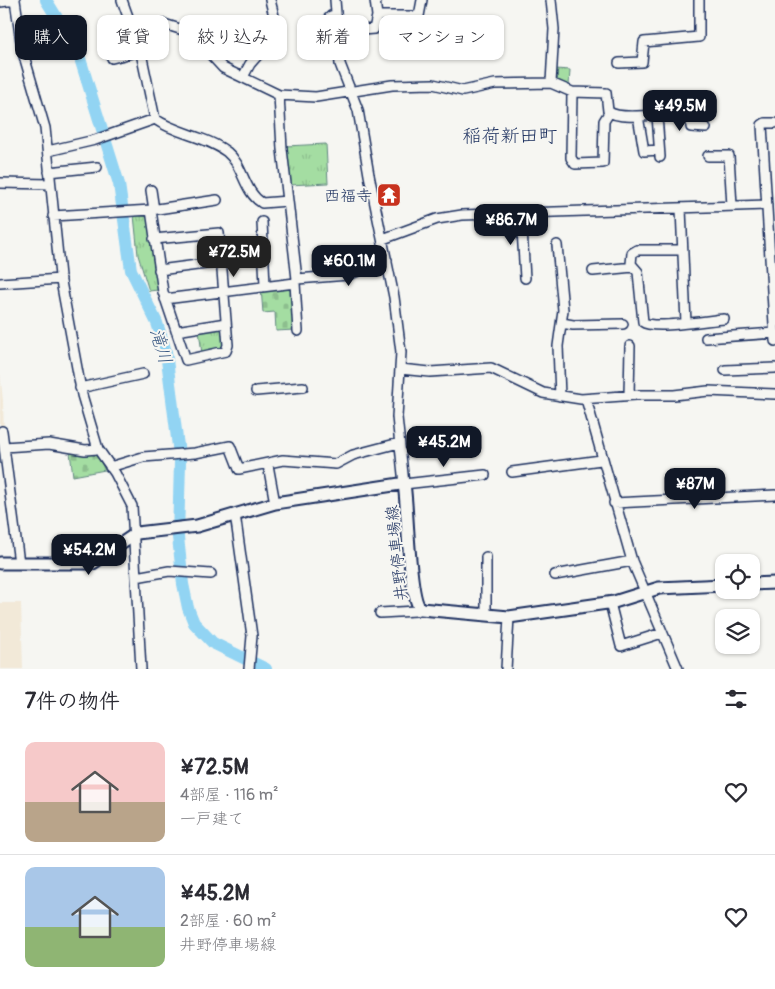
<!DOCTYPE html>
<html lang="ja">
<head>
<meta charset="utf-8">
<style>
	:root { --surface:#fff; --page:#f2f2f3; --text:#2b2b33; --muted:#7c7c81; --line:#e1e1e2; --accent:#111827 }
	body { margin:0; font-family:Pangolin,"Klee One",sans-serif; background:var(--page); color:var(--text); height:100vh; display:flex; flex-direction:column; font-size:19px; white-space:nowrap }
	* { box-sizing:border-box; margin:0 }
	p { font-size:16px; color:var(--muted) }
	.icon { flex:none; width:28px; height:28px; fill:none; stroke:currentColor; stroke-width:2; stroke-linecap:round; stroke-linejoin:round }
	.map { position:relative; height:669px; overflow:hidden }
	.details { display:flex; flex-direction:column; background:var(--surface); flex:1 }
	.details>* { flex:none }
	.guide { position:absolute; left:15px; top:15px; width:500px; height:45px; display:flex; gap:10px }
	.controls { position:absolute; left:715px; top:554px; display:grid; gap:10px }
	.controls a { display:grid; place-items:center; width:45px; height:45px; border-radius:10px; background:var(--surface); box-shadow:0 1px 4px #0004; font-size:25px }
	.price { position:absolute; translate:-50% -42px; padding:0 11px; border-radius:10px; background:var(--accent); color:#fff; font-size:16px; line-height:32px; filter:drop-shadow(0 1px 2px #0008) }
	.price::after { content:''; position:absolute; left:50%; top:30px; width:15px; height:11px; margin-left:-8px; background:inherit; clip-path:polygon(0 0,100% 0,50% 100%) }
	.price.current { background:#222; color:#fff }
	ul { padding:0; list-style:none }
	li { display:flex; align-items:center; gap:15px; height:125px; padding:0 25px }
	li+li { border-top:1px solid var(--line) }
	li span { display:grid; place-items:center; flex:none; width:140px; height:100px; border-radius:10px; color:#555 }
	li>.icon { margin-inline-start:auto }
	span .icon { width:60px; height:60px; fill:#fffc; stroke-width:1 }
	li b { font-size:21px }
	h2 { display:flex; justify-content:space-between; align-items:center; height:60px; padding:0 25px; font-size:21px }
	.pill { padding:0 18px; border-radius:10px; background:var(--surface); box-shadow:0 1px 4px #0004; font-size:18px; line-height:45px }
	.pill.current { background:var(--accent); color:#fff }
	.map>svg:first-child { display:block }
	.built { fill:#f2e9d8 }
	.grass { fill:url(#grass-tufts); stroke:#608680 }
	.cemetery { fill:url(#cemetery-stones); stroke:#608680 }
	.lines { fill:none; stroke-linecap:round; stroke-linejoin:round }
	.river { stroke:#92d4f3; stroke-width:12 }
	.minor-casing { stroke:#1b2f5e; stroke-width:12 }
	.secondary-casing { stroke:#1b2f5e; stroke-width:15 }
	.minor { stroke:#f6f6f2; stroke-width:9 }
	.secondary { stroke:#f6f6f2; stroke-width:11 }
	.labels { text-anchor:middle; stroke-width:4; stroke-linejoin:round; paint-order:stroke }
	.poi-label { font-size:16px; fill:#1b2f5e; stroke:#f6f6f2; text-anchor:end }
	.street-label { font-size:16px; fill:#1b2f5e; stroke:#f6f6f2 }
	.water-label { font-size:18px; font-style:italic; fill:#395883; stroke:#f6f6f2 }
	.quarter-label { font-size:19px; fill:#1b2f5e; stroke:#f6f6f2 }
</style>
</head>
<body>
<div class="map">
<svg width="775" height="669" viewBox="0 0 775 669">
	<defs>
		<pattern id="grass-tufts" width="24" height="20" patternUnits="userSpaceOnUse" patternTransform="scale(1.25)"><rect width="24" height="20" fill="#a4dda2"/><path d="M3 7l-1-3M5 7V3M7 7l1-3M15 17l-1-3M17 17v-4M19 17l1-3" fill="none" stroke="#8dbe8e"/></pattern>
		<pattern id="cemetery-stones" width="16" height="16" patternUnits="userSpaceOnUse" patternTransform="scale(1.25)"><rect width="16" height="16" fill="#a4dda2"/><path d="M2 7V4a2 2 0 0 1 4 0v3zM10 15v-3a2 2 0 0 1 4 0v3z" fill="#8dbe8e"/></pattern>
	</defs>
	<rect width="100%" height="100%" fill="#f6f6f2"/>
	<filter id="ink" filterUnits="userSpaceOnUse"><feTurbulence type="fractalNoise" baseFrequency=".02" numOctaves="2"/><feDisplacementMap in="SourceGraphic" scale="10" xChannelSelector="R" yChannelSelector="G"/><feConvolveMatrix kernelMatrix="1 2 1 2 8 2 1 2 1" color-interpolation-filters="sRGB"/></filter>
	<g filter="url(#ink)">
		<path class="built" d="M 0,373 L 3,401 L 4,436 L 0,436 Z
			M 0,603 L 21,603 L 23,669 L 0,669 Z"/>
		<path class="grass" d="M 346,35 L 360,35 L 361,44 L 352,44 L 352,48 L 342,49 L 342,39 Z
			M 556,69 L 570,70 L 569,86 L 558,82 Z
			M 326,144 L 328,183 L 289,185 L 285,146 Z
			M 134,215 L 148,217 L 158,290 L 149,291 L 138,255 Z
			M 223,327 L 226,346 L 222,350 L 202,354 L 199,330 Z"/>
		<path class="cemetery" d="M 291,285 L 295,330 L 276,331 L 275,312 L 263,313 L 261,288 Z
			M 74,451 L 96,454 L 105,470 L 73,476 L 70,452 Z"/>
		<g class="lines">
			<path class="river" d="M 46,0 L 78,52 L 119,184 L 131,270 L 157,323 L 166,352 L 180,462 L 178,537 L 183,584 L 188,608 L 194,623 L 213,643 L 266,669"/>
			<defs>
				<path id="minor" d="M 15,0 L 22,49 L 45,128 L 60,276 L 82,395 L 98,449 L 115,473 L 132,506 L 141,669
					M 122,0 L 141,53 L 155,119 C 176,134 206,136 227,152 C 244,166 243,191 262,203 L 288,201
					M 335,0 L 340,64 L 358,110 L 369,175 L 394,297 L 401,352 L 397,417 L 404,484 L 485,475
					M 0,2 L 15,0
					M 377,16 L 419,16 L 422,0
					M 132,28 L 164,24 L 183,30 L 198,41 L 223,68 L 279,95 L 316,97 L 392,85 L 433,84 L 463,91 L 495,84 L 551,83 L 554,29 L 551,0
					M 338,32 L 374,29 L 377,16 L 375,0
					M 307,39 L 331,16 L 336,15
					M 112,58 L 140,51
					M 619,63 L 642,62 L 644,42 L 699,37 L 699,0
					M 243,77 L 250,64 L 278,32 L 270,0
					M 551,83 L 572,92 L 606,93 L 608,111 C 618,120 650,115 663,114
					M 572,92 L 571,158 L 575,164 L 603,163 L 604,121 L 609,113
					M 279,95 L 282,149 L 297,279
					M 689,102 L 691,127 L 706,128
					M 657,115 L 660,157
					M 638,116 L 644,151 L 659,150
					M 775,123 L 765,123 L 762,125 L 775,341
					M 48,151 L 95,140 L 155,119
					M 708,156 L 729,156 L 732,206
					M 49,172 L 97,167
					M 0,183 L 50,184
					M 151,190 L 154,210
					M 681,209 L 686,323
					M 151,210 L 217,200
					M 521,213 L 525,278
					M 53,216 L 151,210 L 163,292 L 186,360 L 226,351 L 228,345 L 219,233 L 154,239
					M 262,222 L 265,285
					M 383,239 L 437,219 L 462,215 L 767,205
					M 557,245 L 563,310 L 558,346 L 560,396
					M 683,250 L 637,250 L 632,253 L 631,264 L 638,272 L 643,322 C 653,330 709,320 724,319
					M 159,270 L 221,262
					M 593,271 L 633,267
					M 0,283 L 61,279
					M 295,283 L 298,331
					M 165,299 L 295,283 L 297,279 L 348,275 L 387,260
					M 562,323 L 573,325 L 623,324
					M 176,331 L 226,323
					M 706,338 L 775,333
					M 400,369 L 430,372 L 491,368 L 543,393 L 581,399 L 636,395 L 674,395 L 708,391 L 775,394
					M 725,370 L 775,368
					M 80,388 L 143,374
					M 256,391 L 303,387
					M 629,395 L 630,346
					M 586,399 L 632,561 L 678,669
					M 2,431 L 19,563
					M 4,447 L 49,444 L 85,450 L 98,449
					M 268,465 L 275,503
					M 110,467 L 143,457 L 195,453 L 230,446 L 239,469 L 283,460 L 336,464 L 353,455 L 399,443
					M 512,472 L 601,460
					M 614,503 L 775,495
					M 235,514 L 252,636 L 249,669
					M 555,575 L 632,561
					M 136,577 L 169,571 L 211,574
					M 610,603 L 621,646 L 662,633
					M 380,613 L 416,611 L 419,608
					M 486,615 L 486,557
					M 506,669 L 509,617"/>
				<path id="secondary" d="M 0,563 L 93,563 L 137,533 L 197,526 L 275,503 L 400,484 L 404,484 C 408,505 408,599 421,609 L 509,617 L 614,602 L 659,588 L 724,585
					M 751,584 L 775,583"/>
			</defs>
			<use href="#minor" class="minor-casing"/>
			<use href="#secondary" class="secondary-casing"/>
			<use href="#minor" class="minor"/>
			<use href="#secondary" class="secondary"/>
		</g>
	</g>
	<defs>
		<symbol id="temple-square" viewBox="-11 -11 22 22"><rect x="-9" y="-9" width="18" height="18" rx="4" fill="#c8321e" stroke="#f6f6f2"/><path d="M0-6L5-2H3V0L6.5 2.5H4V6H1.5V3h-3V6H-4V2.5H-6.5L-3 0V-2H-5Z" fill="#fff"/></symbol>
	</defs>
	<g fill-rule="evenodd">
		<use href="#temple-square" x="375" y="181" width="28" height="28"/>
	</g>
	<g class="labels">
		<g class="poi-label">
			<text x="372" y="201">西福寺</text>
		</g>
		<g class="street-label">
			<text transform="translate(396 553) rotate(-96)" y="6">井野停車場線</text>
		</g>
		<g class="water-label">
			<text transform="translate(161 346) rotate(73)" y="6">滝川</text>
		</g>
		<g class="quarter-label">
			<text x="510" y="142">稲荷新田町</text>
		</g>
	</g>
</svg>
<div class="controls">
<a><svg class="icon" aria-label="locate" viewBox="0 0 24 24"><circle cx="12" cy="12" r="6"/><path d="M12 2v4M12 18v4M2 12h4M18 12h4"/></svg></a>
<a><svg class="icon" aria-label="layers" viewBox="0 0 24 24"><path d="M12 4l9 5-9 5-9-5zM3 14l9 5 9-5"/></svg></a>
</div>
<b class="price" style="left:680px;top:132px">¥49.5M</b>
<b class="price" style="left:511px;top:246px">¥86.7M</b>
<b class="price current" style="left:234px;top:278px">¥72.5M</b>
<b class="price" style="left:349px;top:287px">¥60.1M</b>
<b class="price" style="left:444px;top:468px">¥45.2M</b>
<b class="price" style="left:695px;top:510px">¥87M</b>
<b class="price" style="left:89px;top:576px">¥54.2M</b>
<div class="guide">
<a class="pill current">購入</a>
<a class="pill">賃貸</a>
<a class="pill">絞り込み</a>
<a class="pill">新着</a>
<a class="pill">マンション</a>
</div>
</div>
<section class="details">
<h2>7件の物件<svg class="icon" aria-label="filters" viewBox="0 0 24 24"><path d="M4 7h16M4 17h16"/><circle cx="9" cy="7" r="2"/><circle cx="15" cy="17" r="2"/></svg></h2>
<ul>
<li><span style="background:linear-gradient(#f6c9c9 60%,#b9a48a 0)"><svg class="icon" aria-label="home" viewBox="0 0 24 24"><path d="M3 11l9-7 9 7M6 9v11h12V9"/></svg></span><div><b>¥72.5M</b><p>4部屋 · 116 m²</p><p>一戸建て</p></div><svg class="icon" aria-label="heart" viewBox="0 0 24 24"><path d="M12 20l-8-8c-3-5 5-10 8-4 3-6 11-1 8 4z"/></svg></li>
<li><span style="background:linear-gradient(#a9c7e8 60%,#8fb573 0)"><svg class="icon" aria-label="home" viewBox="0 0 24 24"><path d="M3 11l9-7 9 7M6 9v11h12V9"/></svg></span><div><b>¥45.2M</b><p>2部屋 · 60 m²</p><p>井野停車場線</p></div><svg class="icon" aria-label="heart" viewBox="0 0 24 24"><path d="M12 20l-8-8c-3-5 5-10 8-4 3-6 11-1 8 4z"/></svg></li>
</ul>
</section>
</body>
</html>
